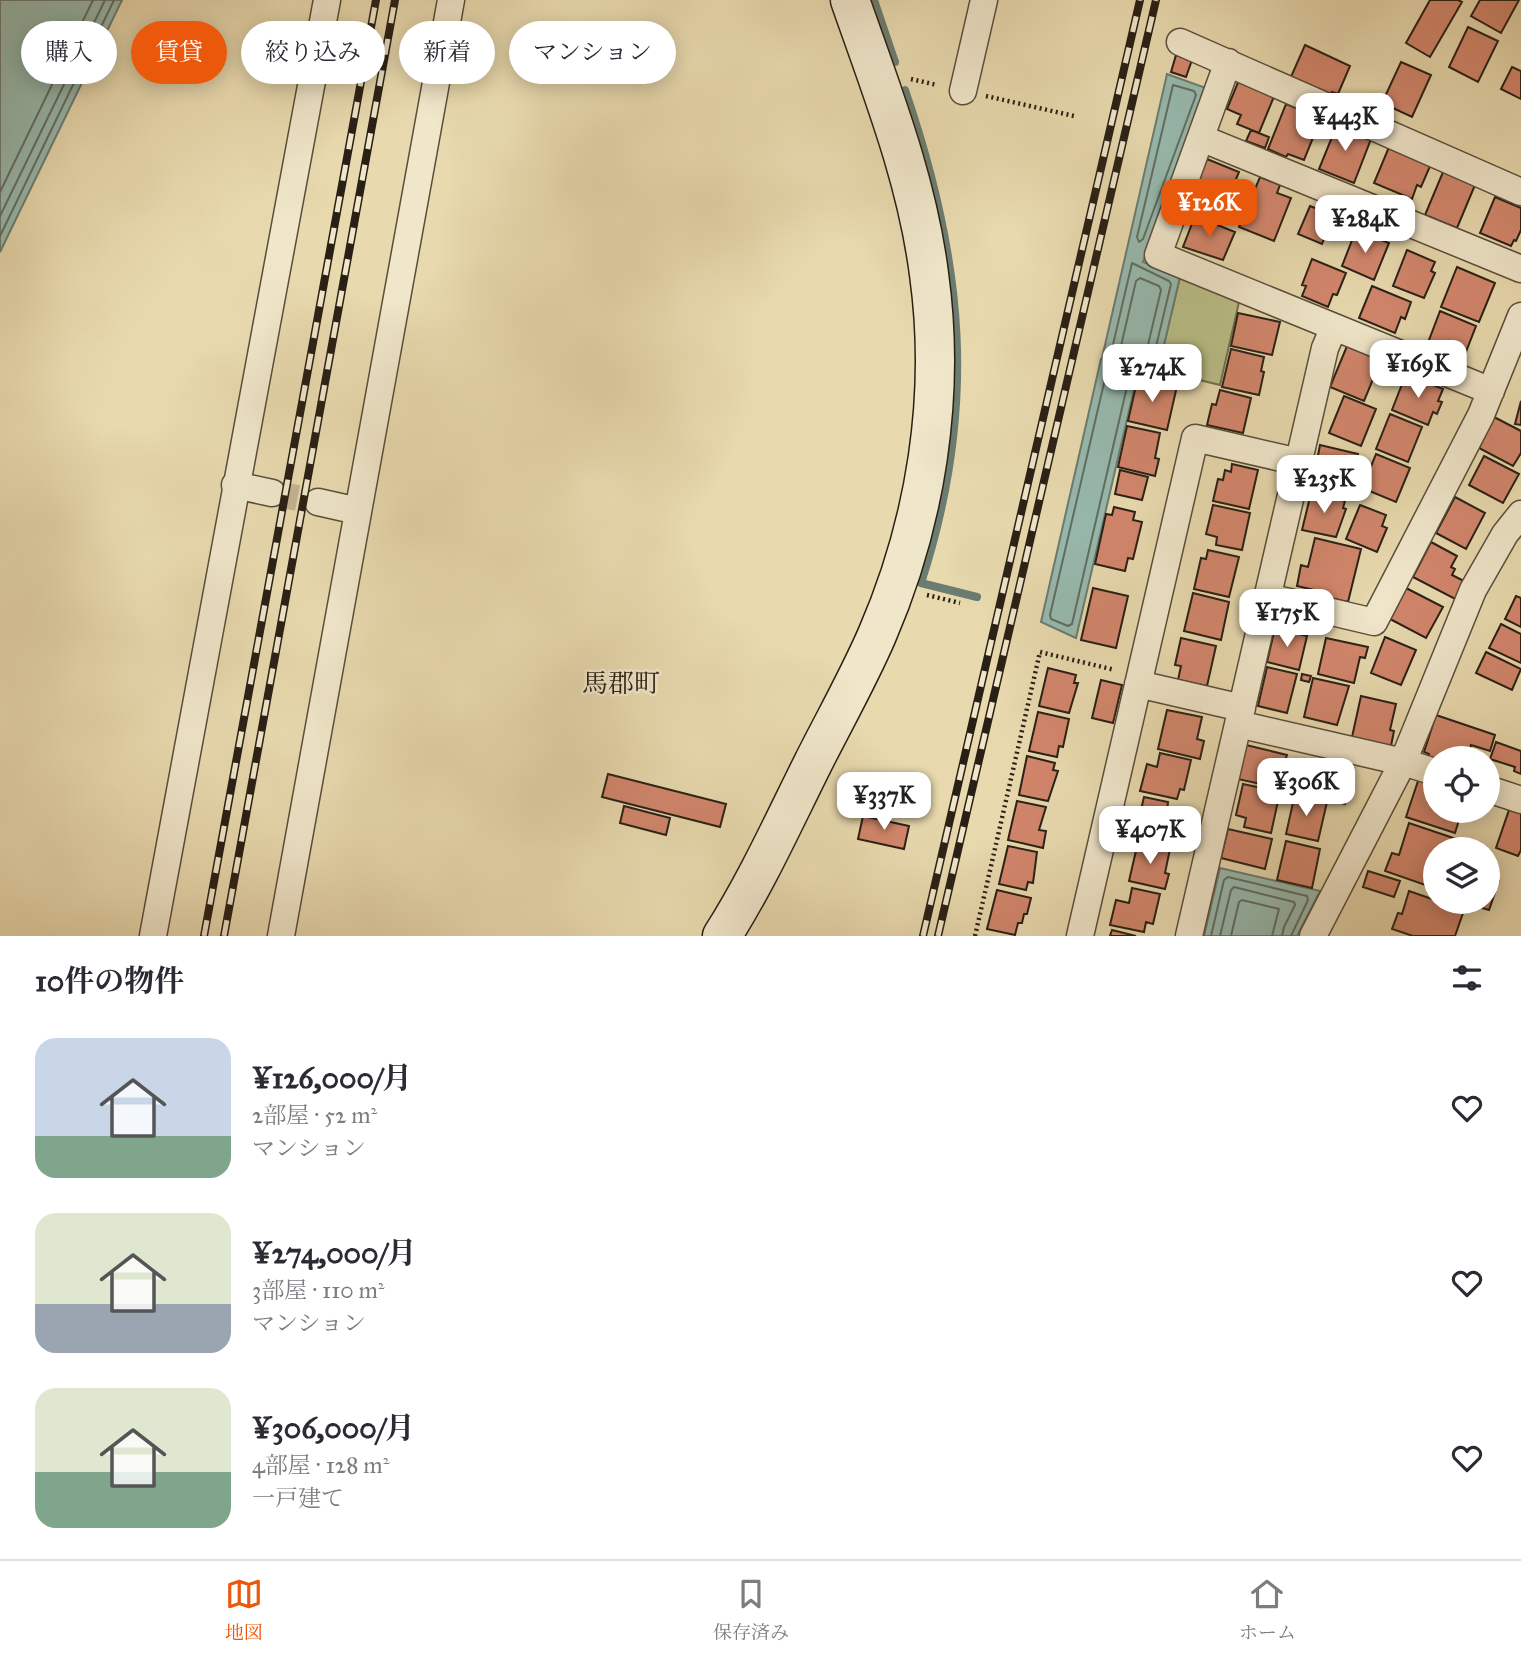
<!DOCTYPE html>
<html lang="ja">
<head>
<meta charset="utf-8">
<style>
	:root { --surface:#fff; --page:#f7f7f7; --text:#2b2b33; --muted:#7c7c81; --line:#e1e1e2; --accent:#ea580c }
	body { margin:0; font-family:"IM FELL Great Primer","Noto Serif JP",serif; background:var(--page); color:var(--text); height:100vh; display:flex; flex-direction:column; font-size:26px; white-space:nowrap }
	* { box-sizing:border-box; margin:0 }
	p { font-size:23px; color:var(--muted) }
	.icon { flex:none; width:38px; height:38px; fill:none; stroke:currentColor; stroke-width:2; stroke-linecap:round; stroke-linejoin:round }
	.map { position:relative; height:936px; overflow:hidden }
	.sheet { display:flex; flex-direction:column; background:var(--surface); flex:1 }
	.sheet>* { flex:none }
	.guide { position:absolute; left:21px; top:21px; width:700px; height:63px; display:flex; gap:14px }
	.controls { position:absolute; left:1423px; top:746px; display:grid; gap:14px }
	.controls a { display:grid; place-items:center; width:77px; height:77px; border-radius:50%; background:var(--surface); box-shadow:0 4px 18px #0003; font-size:35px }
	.price { position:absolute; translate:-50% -60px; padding:0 16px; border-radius:14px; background:#fff; color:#222; font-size:23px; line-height:46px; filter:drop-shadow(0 2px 4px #0008) }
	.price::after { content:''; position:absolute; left:50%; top:42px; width:21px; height:16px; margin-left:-10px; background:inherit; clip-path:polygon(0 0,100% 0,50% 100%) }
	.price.on { background:var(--accent); color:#fff }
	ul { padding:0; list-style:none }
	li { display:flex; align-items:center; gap:21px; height:175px; padding:0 35px }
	li span { display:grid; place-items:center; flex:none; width:196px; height:140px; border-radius:21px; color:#555 }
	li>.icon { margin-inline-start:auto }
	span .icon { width:84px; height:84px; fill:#fffc; stroke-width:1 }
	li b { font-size:30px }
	h2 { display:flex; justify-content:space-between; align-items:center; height:84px; padding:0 35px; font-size:30px }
	.chip { padding:0 24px; border-radius:32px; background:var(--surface); box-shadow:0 4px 18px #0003; font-size:24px; line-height:63px }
	.chip.on { background:var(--accent); color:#fff }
	.tabs { display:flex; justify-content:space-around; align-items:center; height:98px; border-top:2px solid var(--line); background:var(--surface); font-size:19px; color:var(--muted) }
	.tabs a { display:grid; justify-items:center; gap:4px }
	.tabs .on { color:var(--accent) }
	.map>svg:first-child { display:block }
	.green { fill:#babe88; stroke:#726f4e; stroke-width:2 }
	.water { fill:#97baaf; stroke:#6b7c71; stroke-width:2 }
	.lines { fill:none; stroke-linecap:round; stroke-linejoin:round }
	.shore { stroke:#606d62; stroke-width:2 }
	.stream { stroke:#6b7c71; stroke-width:8 }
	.building { fill:#d2866c; stroke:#292015; stroke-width:2 }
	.street-tunnel { stroke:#c2b48f; stroke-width:26; stroke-dasharray:26 13; stroke-linecap:butt }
	.street-casing { stroke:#594e3b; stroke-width:29 }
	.secondary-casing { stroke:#292015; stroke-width:41 }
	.path { stroke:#292015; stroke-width:4.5; stroke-dasharray:2 3.5; stroke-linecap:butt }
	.street { stroke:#f0e6ca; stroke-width:26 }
	.secondary { stroke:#f0e6ca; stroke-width:38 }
	.rail-casing { stroke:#292015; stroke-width:8 }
	.rail { stroke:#f0e6ca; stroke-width:5; stroke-dasharray:16; stroke-linecap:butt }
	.labels { text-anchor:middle; stroke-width:5; stroke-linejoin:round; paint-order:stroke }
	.neighbourhood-label { font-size:26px; fill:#292015; stroke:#f0e6ca }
</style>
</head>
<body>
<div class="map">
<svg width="1521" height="936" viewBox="0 0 1521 936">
	<rect width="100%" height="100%" fill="#e8d9ae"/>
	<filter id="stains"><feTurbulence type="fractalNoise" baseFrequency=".00286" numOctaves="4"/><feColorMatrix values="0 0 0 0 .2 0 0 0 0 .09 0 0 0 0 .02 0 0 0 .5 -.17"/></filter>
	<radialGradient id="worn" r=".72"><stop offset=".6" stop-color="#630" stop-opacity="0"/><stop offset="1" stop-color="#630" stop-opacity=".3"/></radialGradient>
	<path class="green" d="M 1180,277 L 1239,302 L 1220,385 L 1158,370 Z"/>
	<path class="water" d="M 0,0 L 122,0 L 0,252 Z
		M 1167,74 L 1206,88 L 1143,262 L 1180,277 L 1158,370 L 1102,358 Z
		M 1101,359 L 1139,368 L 1076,638 L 1041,622 Z
		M 1220,868 L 1320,891 L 1297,936 L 1204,936 Z"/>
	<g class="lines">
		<path class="shore" d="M 1173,85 L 1194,91 L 1196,95 L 1143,239 L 1139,242 L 1137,237 Z
			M 0,192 L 93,0
			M 0,216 L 105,0
			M 0,236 L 114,0
			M 1132,263 L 1169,281 L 1171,284 L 1153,359 L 1150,361 L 1138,360 L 1132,365 L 1072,624 L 1068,626 L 1051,619 L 1050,615 Z
			M 1140,278 L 1159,286 L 1161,290 L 1147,349 L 1132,353 L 1120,364 L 1118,359 L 1136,281 Z
			M 1211,936 L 1224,880 L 1228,877 L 1307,896 L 1308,900 L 1291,936
			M 1220,936 L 1231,890 L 1234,887 L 1294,902 L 1295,905 L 1284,927 L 1282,936
			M 1231,936 L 1239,902 L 1242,900 L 1279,909 L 1272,936"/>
		<path class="stream" d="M 874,0 L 895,62
			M 905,90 C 964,262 978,408 921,583 L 977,597"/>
	</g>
	<path class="building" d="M 1430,0 L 1458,0 L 1462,2 L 1430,57 L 1406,43 Z
		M 1480,0 L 1519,0 L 1501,33 L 1471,16 Z
		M 1468,27 L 1498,41 L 1478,82 L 1449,67 Z
		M 1305,45 L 1350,66 L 1338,94 L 1332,92 L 1330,97 L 1290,79 Z
		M 1176,55 L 1192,60 L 1186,77 L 1171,72 Z
		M 1401,62 L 1431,75 L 1412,117 L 1382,103 Z
		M 1512,67 L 1521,71 L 1521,99 L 1501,89 Z
		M 1239,80 L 1275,94 L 1259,133 L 1237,124 L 1241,115 L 1227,109 Z
		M 1286,104 L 1321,118 L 1304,160 L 1288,154 L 1286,157 L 1268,149 Z
		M 1339,120 L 1371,139 L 1354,183 L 1319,169 Z
		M 1251,130 L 1269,137 L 1265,148 L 1246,141 Z
		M 1389,147 L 1431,164 L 1421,187 L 1417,185 L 1412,199 L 1374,183 Z
		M 1207,159 L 1239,172 L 1221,215 L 1189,203 Z
		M 1443,172 L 1475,185 L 1457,228 L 1425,215 Z
		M 1260,177 L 1280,185 L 1277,193 L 1291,198 L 1274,241 L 1239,227 Z
		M 1495,197 L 1521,208 L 1521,230 L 1516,241 L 1514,240 L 1511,246 L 1480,233 Z
		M 1310,206 L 1333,215 L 1322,244 L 1298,234 Z
		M 1195,216 L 1235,232 L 1223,260 L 1183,247 Z
		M 1356,230 L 1389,243 L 1374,280 L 1342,266 Z
		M 1407,250 L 1435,262 L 1431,271 L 1435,273 L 1424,298 L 1393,286 Z
		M 1312,259 L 1346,273 L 1337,295 L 1333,294 L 1328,307 L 1302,296 L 1306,286 L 1302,285 Z
		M 1457,267 L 1495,283 L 1479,322 L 1441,307 Z
		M 1372,286 L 1411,302 L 1405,319 L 1401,317 L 1395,333 L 1359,318 Z
		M 1440,311 L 1476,326 L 1462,362 L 1426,348 Z
		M 1238,313 L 1280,322 L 1272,355 L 1231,346 Z
		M 1347,346 L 1381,360 L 1364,401 L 1330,387 Z
		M 1231,349 L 1264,357 L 1261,371 L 1264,372 L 1259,395 L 1222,387 Z
		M 1406,374 L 1443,389 L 1438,401 L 1442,402 L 1437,414 L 1433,412 L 1428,425 L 1392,410 Z
		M 1138,377 L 1177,386 L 1167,430 L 1128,421 Z
		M 1220,390 L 1251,398 L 1243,433 L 1207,425 L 1212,404 L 1216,405 Z
		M 1344,396 L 1376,409 L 1361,446 L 1329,433 Z
		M 1521,401 L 1521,425 L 1515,424 Z
		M 1390,414 L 1422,427 L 1408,462 L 1376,449 Z
		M 1494,417 L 1521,431 L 1521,453 L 1513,466 L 1479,448 Z
		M 1127,426 L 1160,433 L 1155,458 L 1159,459 L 1155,476 L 1118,467 Z
		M 1320,445 L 1358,454 L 1349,490 L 1309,480 L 1313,460 L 1317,461 Z
		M 1376,454 L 1410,468 L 1396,502 L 1362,488 Z
		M 1484,456 L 1519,474 L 1503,503 L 1469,485 Z
		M 1232,464 L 1258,470 L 1249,509 L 1213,501 L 1218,479 L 1223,480 L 1225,470 L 1231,472 Z
		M 1120,470 L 1148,477 L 1142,500 L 1115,494 Z
		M 1311,493 L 1345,501 L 1343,508 L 1346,509 L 1336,537 L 1302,530 Z
		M 1455,497 L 1485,513 L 1466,549 L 1436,533 Z
		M 1213,505 L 1250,513 L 1242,550 L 1216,545 L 1217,537 L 1206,534 Z
		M 1360,505 L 1386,515 L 1382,526 L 1387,528 L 1377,552 L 1346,539 Z
		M 1114,507 L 1135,512 L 1133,520 L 1142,522 L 1133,559 L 1128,558 L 1125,571 L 1095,564 L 1106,514 L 1112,515 Z
		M 1315,538 L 1361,549 L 1348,602 L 1314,594 L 1314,590 L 1297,586 L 1301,565 L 1308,567 Z
		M 1431,542 L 1457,556 L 1451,567 L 1455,569 L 1452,575 L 1466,582 L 1457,600 L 1413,577 Z
		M 1208,550 L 1239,557 L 1229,597 L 1194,589 L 1201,558 L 1206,559 Z
		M 1093,588 L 1128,596 L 1116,648 L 1081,640 Z
		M 1406,588 L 1443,607 L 1426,638 L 1390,619 Z
		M 1193,593 L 1229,602 L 1221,640 L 1184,631 Z
		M 1516,596 L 1521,598 L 1521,627 L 1505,619 Z
		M 1501,624 L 1521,634 L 1521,663 L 1489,648 Z
		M 1275,628 L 1307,636 L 1299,670 L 1267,662 Z
		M 1385,637 L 1416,650 L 1401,685 L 1371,673 Z
		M 1181,638 L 1216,646 L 1207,686 L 1178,680 L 1181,666 L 1175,665 Z
		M 1326,638 L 1368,647 L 1365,658 L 1360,657 L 1354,683 L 1318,674 Z
		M 1486,652 L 1521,669 L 1512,690 L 1476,673 Z
		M 1267,667 L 1297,674 L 1287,713 L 1258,706 Z
		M 1048,668 L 1076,675 L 1074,683 L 1078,683 L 1069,713 L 1039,706 Z
		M 1302,674 L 1311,676 L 1309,682 L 1301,680 Z
		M 1313,678 L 1349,686 L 1337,725 L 1304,717 Z
		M 1101,680 L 1122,685 L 1113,723 L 1092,718 Z
		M 1361,696 L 1396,704 L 1390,730 L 1394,731 L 1391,746 L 1352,737 Z
		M 1167,710 L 1202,717 L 1197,739 L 1204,741 L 1200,759 L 1158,749 Z
		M 1038,712 L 1069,719 L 1063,747 L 1059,746 L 1057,757 L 1029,751 Z
		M 1436,715 L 1495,735 L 1490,751 L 1471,745 L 1467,758 L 1435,758 L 1435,763 L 1427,760 L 1429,754 L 1424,752 Z
		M 1496,742 L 1521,751 L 1521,774 L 1514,771 L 1515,767 L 1490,759 Z
		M 1246,745 L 1287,755 L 1285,761 L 1288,762 L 1279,788 L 1238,779 Z
		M 1160,753 L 1191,760 L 1184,790 L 1180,789 L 1177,799 L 1140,791 L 1147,764 L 1157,767 Z
		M 1027,756 L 1055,763 L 1053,770 L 1058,771 L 1048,801 L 1019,795 Z
		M 1318,760 L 1354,768 L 1345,804 L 1303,795 L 1310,767 L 1316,769 Z
		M 608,774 L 726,804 L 720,827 L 602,797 Z
		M 1420,775 L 1435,780 L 1435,810 L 1462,810 L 1455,833 L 1406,817 Z
		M 1243,784 L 1280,792 L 1271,833 L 1244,827 L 1246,818 L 1236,815 Z
		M 1295,794 L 1327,802 L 1318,841 L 1286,834 Z
		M 1144,797 L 1168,802 L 1167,811 L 1180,814 L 1173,844 L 1135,835 Z
		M 1017,801 L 1046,807 L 1039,830 L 1046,831 L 1043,848 L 1008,840 Z
		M 624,806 L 670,818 L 666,835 L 620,823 Z
		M 1510,807 L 1521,810 L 1521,850 L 1518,856 L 1496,848 Z
		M 863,816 L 909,826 L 904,849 L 858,839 Z
		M 1409,823 L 1465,842 L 1463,849 L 1435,849 L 1435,875 L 1431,887 L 1385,871 L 1392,853 L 1399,855 Z
		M 1228,829 L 1272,839 L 1265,869 L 1221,858 Z
		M 1286,841 L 1320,849 L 1312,888 L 1277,880 Z
		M 1138,842 L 1170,849 L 1165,873 L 1169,874 L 1165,889 L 1129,881 Z
		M 1008,846 L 1037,852 L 1033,883 L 1028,882 L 1026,890 L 999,884 Z
		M 1368,871 L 1400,881 L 1394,897 L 1363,887 Z
		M 1488,877 L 1499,881 L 1489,910 L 1469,904 L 1470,901 L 1488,901 Z
		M 1132,888 L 1160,894 L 1153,924 L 1146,922 L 1144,932 L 1110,925 L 1116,900 L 1129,903 Z
		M 997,890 L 1031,898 L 1027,914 L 1024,914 L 1022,923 L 1018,923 L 1015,935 L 987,929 Z
		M 1409,891 L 1464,910 L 1455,936 L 1413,936 L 1392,929 L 1398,913 L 1402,914 Z
		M 1112,930 L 1136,936 L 1110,936 Z"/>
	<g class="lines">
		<path class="street-tunnel" d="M 272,493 L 318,502"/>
		<defs>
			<path id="street" d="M 1180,42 L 1521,192
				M 1228,62 L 1158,255 L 1491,391
				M 963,91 L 984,0
				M 1201,138 L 1521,269
				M 235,485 L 272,493
				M 318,502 L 358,511
				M 1268,597 L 1374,622 L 1481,415 L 1521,316
				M 1138,684 L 1242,708
				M 1238,724 L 1403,762 L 1435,772
				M 1488,789 L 1521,800
				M 153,936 L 327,0
				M 281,936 L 451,0
				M 1080,936 L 1195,438 L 1299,462
				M 1189,936 L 1325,348 L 1334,327
				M 1313,936 L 1403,762 L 1473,590 L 1505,534 L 1521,514"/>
			<path id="secondary" d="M 722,936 C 757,881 784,821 813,763 C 834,721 858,679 877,635 C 926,522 946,396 929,274 C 917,179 881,89 850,0"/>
		</defs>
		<use href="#street" class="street-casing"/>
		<use href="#secondary" class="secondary-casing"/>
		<path class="path" d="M 911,79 L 937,85
			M 986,96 L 1074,116
			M 927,595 L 960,603
			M 975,936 L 1040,652 L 1115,670"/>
		<use href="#street" class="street"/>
		<use href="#secondary" class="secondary"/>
		<defs>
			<path id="rail" d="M 204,936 L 376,0
				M 224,936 L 395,0
				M 923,936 L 1140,0
				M 938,936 L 1156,0"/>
		</defs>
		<use href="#rail" class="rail-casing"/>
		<use href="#rail" class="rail"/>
	</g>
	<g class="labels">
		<g class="neighbourhood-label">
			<text x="621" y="692">馬郡町</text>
		</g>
	</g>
	<rect width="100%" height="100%" filter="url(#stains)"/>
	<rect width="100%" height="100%" fill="url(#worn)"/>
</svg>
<div class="controls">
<a><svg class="icon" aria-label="locate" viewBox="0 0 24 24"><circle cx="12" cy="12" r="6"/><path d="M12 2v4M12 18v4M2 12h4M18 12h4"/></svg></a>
<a><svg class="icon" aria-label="layers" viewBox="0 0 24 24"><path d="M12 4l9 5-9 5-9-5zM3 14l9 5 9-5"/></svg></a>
</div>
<b class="price" style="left:1345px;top:153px">¥443K</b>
<b class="price on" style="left:1209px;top:239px">¥126K</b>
<b class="price" style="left:1365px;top:255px">¥284K</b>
<b class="price" style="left:1418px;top:400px">¥169K</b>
<b class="price" style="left:1152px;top:404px">¥274K</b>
<b class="price" style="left:1324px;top:515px">¥235K</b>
<b class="price" style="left:1287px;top:649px">¥175K</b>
<b class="price" style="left:1306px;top:818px">¥306K</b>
<b class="price" style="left:884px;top:832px">¥337K</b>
<b class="price" style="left:1150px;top:866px">¥407K</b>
<div class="guide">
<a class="chip">購入</a>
<a class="chip on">賃貸</a>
<a class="chip">絞り込み</a>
<a class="chip">新着</a>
<a class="chip">マンション</a>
</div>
</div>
<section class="sheet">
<h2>10件の物件<svg class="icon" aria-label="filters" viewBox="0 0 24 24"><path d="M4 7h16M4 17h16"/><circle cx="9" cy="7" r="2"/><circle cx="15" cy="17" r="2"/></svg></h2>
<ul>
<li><span style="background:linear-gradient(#c9d6e8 70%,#7fa58c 0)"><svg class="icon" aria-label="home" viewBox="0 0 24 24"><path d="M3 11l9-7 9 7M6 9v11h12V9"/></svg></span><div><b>¥126,000/月</b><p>2部屋 · 52 m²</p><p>マンション</p></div><svg class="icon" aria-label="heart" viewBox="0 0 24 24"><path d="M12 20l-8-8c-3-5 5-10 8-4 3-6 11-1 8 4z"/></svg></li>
<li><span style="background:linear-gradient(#dfe7d0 65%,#9aa5b1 0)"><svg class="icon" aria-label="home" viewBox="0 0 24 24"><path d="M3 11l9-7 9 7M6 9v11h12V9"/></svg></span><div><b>¥274,000/月</b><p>3部屋 · 110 m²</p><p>マンション</p></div><svg class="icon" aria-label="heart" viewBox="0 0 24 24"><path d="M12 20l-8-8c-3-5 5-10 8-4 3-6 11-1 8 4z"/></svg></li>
<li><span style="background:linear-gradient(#dfe7d0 60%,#7fa58c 0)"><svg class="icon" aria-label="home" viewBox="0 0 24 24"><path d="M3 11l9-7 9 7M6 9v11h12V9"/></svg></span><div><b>¥306,000/月</b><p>4部屋 · 128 m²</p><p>一戸建て</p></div><svg class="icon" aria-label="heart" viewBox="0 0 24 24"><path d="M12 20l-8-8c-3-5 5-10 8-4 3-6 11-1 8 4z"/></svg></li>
</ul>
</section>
<nav class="tabs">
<a class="on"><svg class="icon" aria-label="map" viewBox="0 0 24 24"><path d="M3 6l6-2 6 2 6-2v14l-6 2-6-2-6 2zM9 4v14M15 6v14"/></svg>地図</a>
<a><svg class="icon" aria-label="saved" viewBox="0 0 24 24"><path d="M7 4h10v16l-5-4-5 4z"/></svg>保存済み</a>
<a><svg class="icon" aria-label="home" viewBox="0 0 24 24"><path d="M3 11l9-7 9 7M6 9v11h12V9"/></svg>ホーム</a>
</nav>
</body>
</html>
